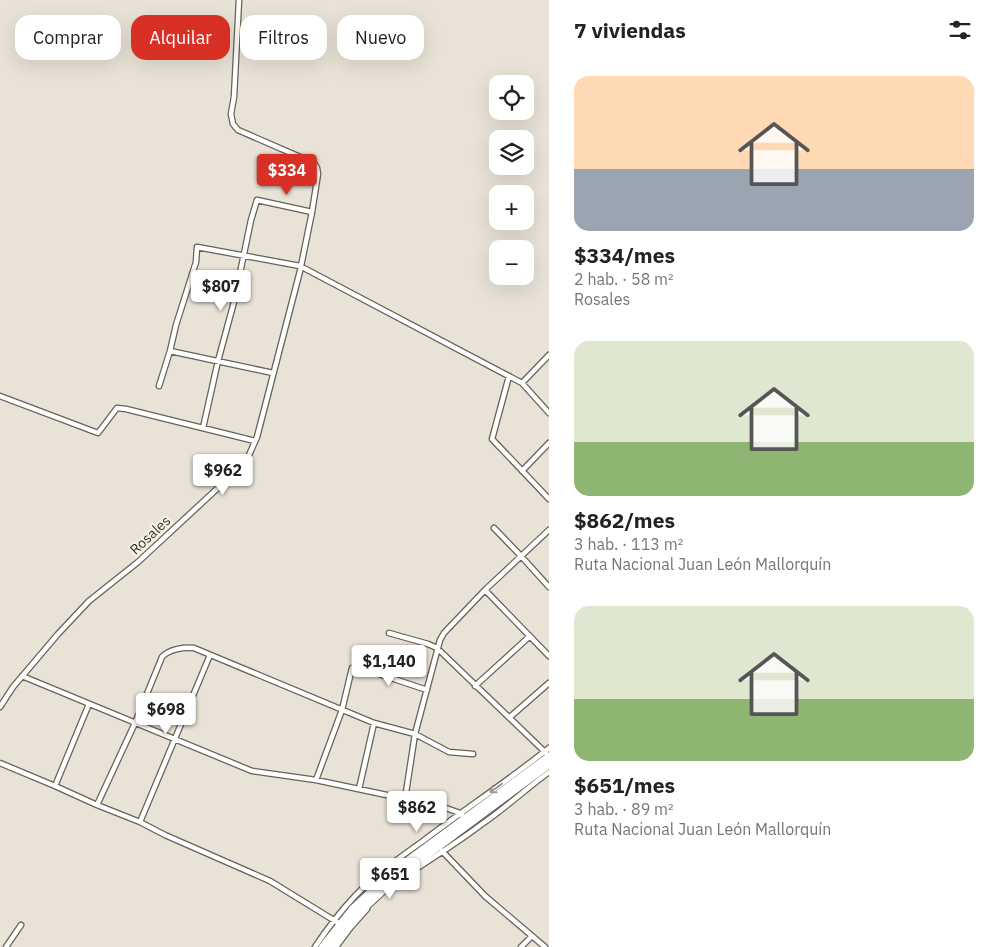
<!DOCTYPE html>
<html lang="es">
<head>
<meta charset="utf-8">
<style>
	:root { --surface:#fff; --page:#f2f2f2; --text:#222; --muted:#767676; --accent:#d93025 }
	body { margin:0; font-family:"IBM Plex Sans",sans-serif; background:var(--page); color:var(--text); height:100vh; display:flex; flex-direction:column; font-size:19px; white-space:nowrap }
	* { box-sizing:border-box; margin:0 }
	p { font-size:16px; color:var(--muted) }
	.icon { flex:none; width:28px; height:28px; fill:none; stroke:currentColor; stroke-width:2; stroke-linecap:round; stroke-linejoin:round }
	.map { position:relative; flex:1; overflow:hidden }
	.sheet { display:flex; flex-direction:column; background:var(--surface); width:450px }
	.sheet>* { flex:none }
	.banner { position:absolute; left:15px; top:15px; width:459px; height:45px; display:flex; gap:10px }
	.buttons { position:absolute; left:489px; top:75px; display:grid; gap:10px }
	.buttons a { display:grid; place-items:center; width:45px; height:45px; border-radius:10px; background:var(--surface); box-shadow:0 5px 20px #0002; font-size:25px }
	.price { position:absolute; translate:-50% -42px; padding:0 11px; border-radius:5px; background:#fff; color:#222; font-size:16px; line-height:32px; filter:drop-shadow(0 1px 2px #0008) }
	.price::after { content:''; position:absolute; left:50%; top:30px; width:15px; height:11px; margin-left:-8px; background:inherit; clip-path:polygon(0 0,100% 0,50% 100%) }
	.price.current { background:var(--accent); color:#fff }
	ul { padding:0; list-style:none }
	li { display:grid; align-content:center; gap:10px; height:265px; padding:0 25px }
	li span { display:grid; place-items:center; height:155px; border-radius:15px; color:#555 }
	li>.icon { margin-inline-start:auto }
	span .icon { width:90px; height:90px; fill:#fffc; stroke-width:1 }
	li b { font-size:21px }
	h2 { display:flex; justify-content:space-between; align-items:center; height:60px; padding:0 25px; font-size:21px }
	.chip { padding:0 18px; border-radius:15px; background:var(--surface); box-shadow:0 5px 20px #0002; font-size:18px; line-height:45px }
	.chip.current { background:var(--accent); color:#fff }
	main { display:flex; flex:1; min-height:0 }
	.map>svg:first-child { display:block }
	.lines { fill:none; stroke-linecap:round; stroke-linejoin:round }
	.minor-casing { stroke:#676157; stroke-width:7 }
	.trunk-casing { stroke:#676157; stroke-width:10 }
	.minor { stroke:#fff; stroke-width:4.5 }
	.trunk { stroke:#fff; stroke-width:8 }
	.oneway { stroke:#9a9996 }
	.labels { text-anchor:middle; stroke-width:5; stroke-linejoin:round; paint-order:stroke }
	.street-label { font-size:14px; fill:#35332e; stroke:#f7efe3 }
</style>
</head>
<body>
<main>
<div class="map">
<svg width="549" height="947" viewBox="0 0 549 947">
	<rect width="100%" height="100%" fill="#e9e2d6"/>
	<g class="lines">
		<defs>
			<path id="minor" d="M 170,351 L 273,373
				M 509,376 L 492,439 L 549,499
				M 522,383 L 549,355
				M 159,386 L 170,351 L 176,325 L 196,262 L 197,247 L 300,266 L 522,383 L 549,413
				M 0,396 L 98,433 L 117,408 L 126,409 L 255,441
				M 203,428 L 218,361 L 234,302 L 251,220 L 257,200 L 312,212
				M 522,471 L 549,443
				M 494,528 L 521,556 L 549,587
				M 485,590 L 549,656
				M 389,633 L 428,644 L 437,648 L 546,753
				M 22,676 L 252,771 L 316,780 L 443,807 L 460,813 L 465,818
				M 475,686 L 530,636
				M 0,707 L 13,687 L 58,634 L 89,601 L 138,562 L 246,462 L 257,437 L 300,271 L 312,212 L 318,174 L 317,168 L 314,163 L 238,130 L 233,124 L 231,114 L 234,97 L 239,0
				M 510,717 L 549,683
				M 0,763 L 55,786 L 97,805 L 140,822 L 165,835 L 270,881 L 340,924
				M 316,780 L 342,710 L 352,668 L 358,667 L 427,690
				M 55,786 L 89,704
				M 359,789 L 374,723
				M 405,799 L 415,734 L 440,640 L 444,633 L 485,590 L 549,530
				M 97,805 L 135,723 L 162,657 C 169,649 184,647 194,648 L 374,723 L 415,734 L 449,752 L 473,754
				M 140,822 L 210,655
				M 442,851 L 485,896 L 545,947
				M 393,885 C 422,864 453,846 482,824 C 505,808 526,789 549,772
				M 6,947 L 21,925
				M 315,947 C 327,929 340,912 355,896 C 375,875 399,858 423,841 C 465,809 508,781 549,748
				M 336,947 L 351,927 L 367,909
				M 521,947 L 532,936"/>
			<path id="trunk" d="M 323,947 L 353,909 L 393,872 L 549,757
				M 331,947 L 340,934 L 358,913 L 397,877 L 549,764"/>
		</defs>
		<use href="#minor" class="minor-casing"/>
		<use href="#trunk" class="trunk-casing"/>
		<use href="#minor" class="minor"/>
		<use href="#trunk" class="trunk"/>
	</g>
	<defs><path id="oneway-shaft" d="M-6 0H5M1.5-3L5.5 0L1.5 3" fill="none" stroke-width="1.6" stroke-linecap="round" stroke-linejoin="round" transform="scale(1.25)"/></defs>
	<use class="oneway" href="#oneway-shaft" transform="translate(496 788) rotate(145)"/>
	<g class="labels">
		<g class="street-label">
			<text transform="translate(150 535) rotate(-43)" y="5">Rosales</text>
		</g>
	</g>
</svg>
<div class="buttons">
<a><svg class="icon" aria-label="locate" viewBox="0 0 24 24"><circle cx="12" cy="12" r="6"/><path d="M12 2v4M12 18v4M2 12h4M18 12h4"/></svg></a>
<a><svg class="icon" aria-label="layers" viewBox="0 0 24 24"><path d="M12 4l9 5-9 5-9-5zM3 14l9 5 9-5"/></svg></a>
<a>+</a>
<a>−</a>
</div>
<b class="price current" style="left:287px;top:196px">$334</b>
<b class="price" style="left:221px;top:312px">$807</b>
<b class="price" style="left:223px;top:496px">$962</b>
<b class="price" style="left:389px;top:687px">$1,140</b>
<b class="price" style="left:166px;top:735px">$698</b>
<b class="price" style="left:417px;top:833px">$862</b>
<b class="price" style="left:390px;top:900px">$651</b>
<div class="banner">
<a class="chip">Comprar</a>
<a class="chip current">Alquilar</a>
<a class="chip">Filtros</a>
<a class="chip">Nuevo</a>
</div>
</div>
<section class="sheet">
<h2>7 viviendas<svg class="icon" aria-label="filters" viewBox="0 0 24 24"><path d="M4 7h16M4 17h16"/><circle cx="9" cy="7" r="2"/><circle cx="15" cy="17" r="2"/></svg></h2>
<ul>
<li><span style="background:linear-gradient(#ffd9b3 60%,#9aa5b1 0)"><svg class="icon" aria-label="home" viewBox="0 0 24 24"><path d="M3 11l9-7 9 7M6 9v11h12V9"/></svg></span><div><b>$334/mes</b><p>2 hab. · 58 m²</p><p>Rosales</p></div></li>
<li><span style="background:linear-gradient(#dfe7d0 65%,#8fb573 0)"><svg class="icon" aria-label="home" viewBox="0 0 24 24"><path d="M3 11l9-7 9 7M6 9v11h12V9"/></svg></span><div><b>$862/mes</b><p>3 hab. · 113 m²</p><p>Ruta Nacional Juan León Mallorquín</p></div></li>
<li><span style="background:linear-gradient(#dfe7d0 60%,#8fb573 0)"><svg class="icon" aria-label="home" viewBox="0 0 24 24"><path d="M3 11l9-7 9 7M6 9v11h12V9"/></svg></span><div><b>$651/mes</b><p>3 hab. · 89 m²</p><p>Ruta Nacional Juan León Mallorquín</p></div></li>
</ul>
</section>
</main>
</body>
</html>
